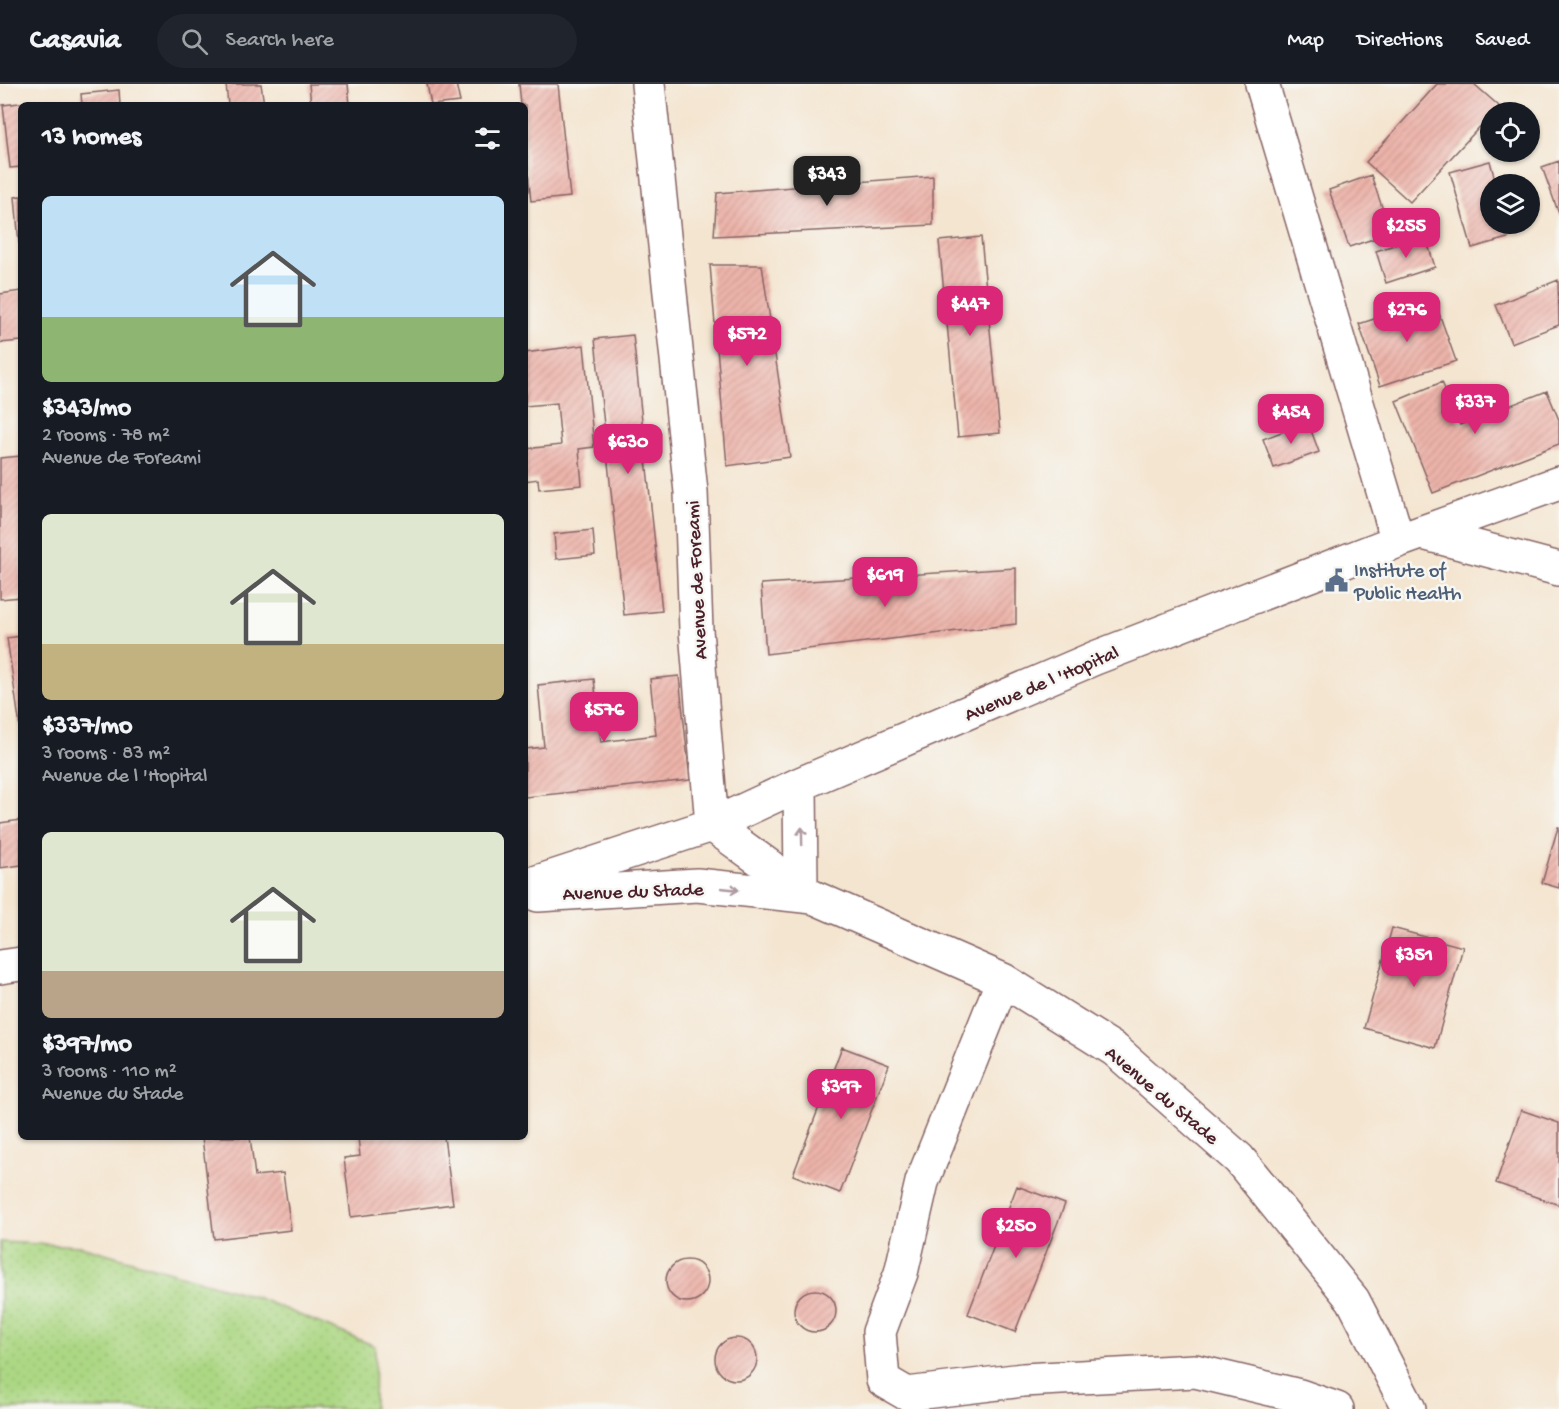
<!DOCTYPE html>
<html lang="en">
<head>
<meta charset="utf-8">
<style>
	:root { --surface:#171b24; --page:#20242c; --text:#f1f3f6; --muted:#9ea1a6; --line:#363941; --accent:#db2777 }
	body { margin:0; font-family:"Gochi Hand",sans-serif; background:var(--page); color:var(--text); height:100vh; display:flex; flex-direction:column; font-size:22px; white-space:nowrap }
	* { box-sizing:border-box; margin:0 }
	p { font-size:20px; color:var(--muted) }
	.icon { flex:none; width:33px; height:33px; fill:none; stroke:currentColor; stroke-width:2; stroke-linecap:round; stroke-linejoin:round }
	.map { position:relative; flex:1; overflow:hidden }
	.panel { position:absolute; left:18px; top:18px; width:510px; height:1038px; display:flex; flex-direction:column; background:var(--surface); border-radius:9px; box-shadow:0 2px 4px #0004 }
	.panel>* { flex:none }
	.controls { position:absolute; left:1480px; top:18px; display:grid; gap:12px }
	.controls a { display:grid; place-items:center; width:60px; height:60px; border-radius:50%; background:var(--surface); box-shadow:0 2px 4px #0004; font-size:30px }
	.price { position:absolute; translate:-50% -51px; padding:0 14px; border-radius:12px; background:var(--accent); color:#fff; font-size:20px; line-height:39px; filter:drop-shadow(0 2px 3px #0008) }
	.price::after { content:''; position:absolute; left:50%; top:36px; width:18px; height:14px; margin-left:-9px; background:inherit; clip-path:polygon(0 0,100% 0,50% 100%) }
	.price.selected { background:#222; color:#fff }
	ul { padding:0; list-style:none }
	li { display:grid; align-content:center; gap:12px; height:318px; padding:0 24px }
	li span { display:grid; place-items:center; height:186px; border-radius:9px; color:#555 }
	li>.icon { margin-inline-start:auto }
	span .icon { width:108px; height:108px; fill:#fffc; stroke-width:1 }
	li b { font-size:26px }
	h2 { display:flex; justify-content:space-between; align-items:center; height:72px; padding:0 24px; font-size:26px }
	header { display:flex; align-items:center; gap:36px; box-sizing:border-box; height:84px; padding:0 30px; background:var(--surface); border-bottom:2px solid var(--line) }
	header strong { font-size:28px }
	nav { display:flex; gap:33px; margin-inline-start:auto; font-size:21px }
	.search { width:420px; height:54px; background:var(--page); display:flex; align-items:center; gap:15px; box-sizing:border-box; padding:0 21px; border-radius:33px; color:var(--muted); font-size:22px }
	.map>svg:first-child { display:block }
	.grass { fill:url(#grass-dots); stroke:#7b7b57; stroke-width:1.5 }
	.building { fill:url(#building-hatch) }
	.lines { fill:none; stroke-linecap:round; stroke-linejoin:round }
	.minor-casing { stroke:#866465; stroke-width:36 }
	.minor { stroke:#fff; stroke-width:33 }
	.oneway { stroke:#ae9aa0 }
	.labels { text-anchor:middle; stroke-width:5; stroke-linejoin:round; paint-order:stroke }
	.service-label { font-size:20px; fill:#4e5e75; stroke:#f6f6f2; text-anchor:start }
	.street-label { font-size:20px; fill:#4a1f2b; stroke:#f6f6f2 }
</style>
</head>
<body>
<header>
<strong>Casavia</strong>
<div class="search"><svg class="icon" aria-label="search" viewBox="0 0 24 24"><circle cx="10" cy="10" r="6"/><path d="M15 15l6 6"/></svg>Search here</div>
<nav><a>Map</a><a>Directions</a><a>Saved</a></nav>
</header>
<div class="map">
<svg width="1559" height="1325" viewBox="0 0 1559 1325">
	<defs>
		<pattern id="grass-dots" width="8" height="8" patternUnits="userSpaceOnUse" patternTransform="scale(1.5)"><rect width="8" height="8" fill="#acd783"/><path d="M2 2h.1M6 6h.1" fill="none" stroke="#96b871" stroke-width="1.8" stroke-linecap="round"/></pattern>
		<pattern id="building-hatch" width="6" height="6" patternUnits="userSpaceOnUse" patternTransform="scale(1.5)"><rect width="6" height="6" fill="#ecb4aa"/><path d="M-1 1l2-2M0 6l6-6M5 7l2-2" fill="none" stroke="#cc9a92"/></pattern>
	</defs>
	<rect width="100%" height="100%" fill="#f6f6f2"/>
	<filter id="ink" filterUnits="userSpaceOnUse"><feTurbulence type="fractalNoise" baseFrequency=".0167" numOctaves="2"/><feDisplacementMap in="SourceGraphic" scale="12" xChannelSelector="R" yChannelSelector="G"/><feConvolveMatrix kernelMatrix="1 2 1 2 8 2 1 2 1" color-interpolation-filters="sRGB"/></filter>
	<filter id="wash" filterUnits="userSpaceOnUse"><feTurbulence type="fractalNoise" baseFrequency=".008" numOctaves="4" result="noise"/><feDisplacementMap in="SourceGraphic" scale="24" xChannelSelector="R" yChannelSelector="G"/><feGaussianBlur stdDeviation="1.35" result="paint"/><feColorMatrix in="noise" values="0 0 0 0 0 0 0 0 0 0 0 0 0 0 0 0 0 1.4 0 .05"/><feComposite in="paint" operator="in"/></filter>
	<g filter="url(#wash)">
		<rect width="100%" height="100%" fill="#f4e5d0"/>
		<path class="grass" d="M 0,1158 L 81,1162 L 253,1212 L 375,1262 L 374,1325 L 0,1325 Z"/>
		<g id="blocks">
			<path class="building" d="M 226,0 L 261,0 L 264,21 L 228,21 Z
				M 309,0 L 348,0 L 350,21 L 311,21 Z
				M 427,0 L 456,0 L 460,18 L 431,21 Z
				M 519,0 L 558,0 L 570,113 L 531,117 L 525,59 L 525,21 L 521,21 Z
				M 1437,0 L 1474,0 L 1499,22 L 1410,118 L 1366,78 Z
				M 119,6 L 120,21 L 82,21 L 81,10 Z
				M 36,17 L 36,21 L 21,21 L 21,83 L 10,84 L 3,21 Z
				M 1490,77 L 1496,100 L 1491,100 L 1491,140 L 1507,140 L 1511,153 L 1472,164 L 1450,88 Z
				M 1559,77 L 1559,130 L 1542,83 Z
				M 1371,91 L 1391,149 L 1349,163 L 1329,106 Z
				M 933,92 L 933,141 L 714,152 L 717,109 Z
				M 21,112 L 21,159 L 19,159 L 15,113 Z
				M 1425,151 L 1435,183 L 1386,199 L 1376,167 Z
				M 981,153 L 1000,349 L 958,353 L 939,157 Z
				M 710,181 L 762,181 L 790,373 L 727,382 Z
				M 1558,196 L 1559,241 L 1511,259 L 1496,221 Z
				M 21,207 L 21,257 L 0,259 L 0,210 Z
				M 1434,215 L 1456,277 L 1380,302 L 1359,240 Z
				M 633,251 L 662,527 L 624,531 L 595,255 Z
				M 584,261 L 594,363 L 579,365 L 582,401 L 539,405 L 538,395 L 525,397 L 525,365 L 561,361 L 557,319 L 525,322 L 525,269 Z
				M 1442,298 L 1460,341 L 1547,307 L 1559,336 L 1559,360 L 1433,409 L 1396,317 Z
				M 1308,338 L 1319,368 L 1274,384 L 1263,355 Z
				M 21,372 L 21,513 L 0,515 L 0,374 Z
				M 593,446 L 595,471 L 556,475 L 554,450 Z
				M 1016,484 L 1016,540 L 766,570 L 761,500 Z
				M 21,552 L 21,643 L 20,643 L 7,554 Z
				M 679,592 L 690,696 L 525,713 L 525,665 L 544,663 L 538,601 L 594,595 L 601,658 L 656,651 L 650,595 Z
				M 21,736 L 21,781 L 0,784 L 0,739 Z
				M 1558,743 L 1559,743 L 1559,804 L 1542,799 Z
				M 1392,844 L 1463,863 L 1435,964 L 1364,944 Z
				M 842,963 L 889,981 L 840,1109 L 793,1091 Z
				M 1521,1026 L 1559,1039 L 1559,1121 L 1496,1099 Z
				M 202,1053 L 250,1053 L 255,1092 L 283,1089 L 291,1146 L 214,1155 Z
				M 358,1053 L 444,1053 L 453,1120 L 351,1133 L 344,1074 L 360,1072 Z
				M 1017,1102 L 1065,1120 L 1015,1248 L 968,1230 Z
				M666 1197a21 21 0 1 1 42 0a21 21 0 1 1-42 0Z
				M794 1227a21 21 0 1 1 42 0a21 21 0 1 1-42 0Z
				M715 1275a21 21 0 1 1 42 0a21 21 0 1 1-42 0Z"/>
		</g>
	</g>
	<g filter="url(#ink)">
		<use href="#blocks" fill-opacity="0" stroke="#866465" stroke-width="1.5"/>
		<g class="lines">
			<defs>
				<path id="minor" d="M 648,0 L 691,408 L 696,546 L 712,741 L 812,813
					M 1262,0 L 1398,457
					M 1423,449 L 1559,485
					M 800,700 L 801,803
					M 525,802 L 712,741 L 800,700 L 1095,574 L 1398,457 L 1559,399
					M 538,811 L 697,801 L 813,813 L 1003,896 L 1115,966 L 1239,1075 L 1353,1216 L 1409,1325
					M 0,883 L 21,880
					M 1003,896 L 922,1098 L 901,1189 L 879,1248 L 883,1296 L 907,1310 L 1023,1296 L 1195,1287 L 1300,1312 L 1337,1325"/>
			</defs>
			<use href="#minor" class="minor-casing"/>
			<use href="#minor" class="minor"/>
		</g>
		<defs><path id="oneway-shaft" d="M-6 0H5M1.5-3L5.5 0L1.5 3" fill="none" stroke-width="1.6" stroke-linecap="round" stroke-linejoin="round" transform="scale(1.5)"/></defs>
		<g class="oneway">
			<use href="#oneway-shaft" transform="translate(802 752) rotate(-91)"/>
			<use href="#oneway-shaft" transform="translate(730 805) rotate(6)"/>
		</g>
	</g>
	<defs>
		<symbol id="civic-bare" viewBox="-9 -9 18 18"><path d="M-.6-6.5H3V-4.5H.6V-3L4-1V1h2V6H-6V1h2V-1L-.6-3ZM-1.2 2.5V6h2.4V2.5Z" fill="#5c6f8a" stroke="#f6f6f2" stroke-width="2.5" paint-order="stroke"/></symbol>
	</defs>
	<g fill-rule="evenodd">
		<use href="#civic-bare" x="1320" y="480" width="33" height="33"/>
	</g>
	<g class="labels">
		<g class="service-label">
			<text x="1354" y="492">Institute of<tspan x="1354" dy="23">Public Health</tspan></text>
		</g>
		<g class="street-label">
			<text transform="translate(695 496) rotate(-93)" y="7">Avenue de Foreami</text>
			<text transform="translate(1041 598) rotate(-23)" y="7">Avenue de l 'Hopital</text>
			<text transform="translate(633 806) rotate(-2)" y="7">Avenue du Stade</text>
			<text transform="translate(1163 1010) rotate(40)" y="7">Avenue du Stade</text>
		</g>
	</g>
</svg>
<div class="controls">
<a><svg class="icon" aria-label="locate" viewBox="0 0 24 24"><circle cx="12" cy="12" r="6"/><path d="M12 2v4M12 18v4M2 12h4M18 12h4"/></svg></a>
<a><svg class="icon" aria-label="layers" viewBox="0 0 24 24"><path d="M12 4l9 5-9 5-9-5zM3 14l9 5 9-5"/></svg></a>
</div>
<b class="price selected" style="left:827px;top:123px">$343</b>
<b class="price" style="left:1406px;top:175px">$255</b>
<b class="price" style="left:970px;top:253px">$447</b>
<b class="price" style="left:1407px;top:259px">$276</b>
<b class="price" style="left:747px;top:283px">$572</b>
<b class="price" style="left:1475px;top:351px">$337</b>
<b class="price" style="left:1291px;top:361px">$454</b>
<b class="price" style="left:628px;top:391px">$630</b>
<b class="price" style="left:885px;top:524px">$619</b>
<b class="price" style="left:604px;top:659px">$576</b>
<b class="price" style="left:1414px;top:904px">$351</b>
<b class="price" style="left:841px;top:1036px">$397</b>
<b class="price" style="left:1016px;top:1175px">$250</b>
<section class="panel">
<h2>13 homes<svg class="icon" aria-label="filters" viewBox="0 0 24 24"><path d="M4 7h16M4 17h16"/><circle cx="9" cy="7" r="2"/><circle cx="15" cy="17" r="2"/></svg></h2>
<ul>
<li><span style="background:linear-gradient(#bfe0f5 65%,#8fb573 0)"><svg class="icon" aria-label="home" viewBox="0 0 24 24"><path d="M3 11l9-7 9 7M6 9v11h12V9"/></svg></span><div><b>$343/mo</b><p>2 rooms · 78 m²</p><p>Avenue de Foreami</p></div></li>
<li><span style="background:linear-gradient(#dfe7d0 70%,#c2b280 0)"><svg class="icon" aria-label="home" viewBox="0 0 24 24"><path d="M3 11l9-7 9 7M6 9v11h12V9"/></svg></span><div><b>$337/mo</b><p>3 rooms · 83 m²</p><p>Avenue de l 'Hopital</p></div></li>
<li><span style="background:linear-gradient(#dfe7d0 75%,#b9a48a 0)"><svg class="icon" aria-label="home" viewBox="0 0 24 24"><path d="M3 11l9-7 9 7M6 9v11h12V9"/></svg></span><div><b>$397/mo</b><p>3 rooms · 110 m²</p><p>Avenue du Stade</p></div></li>
</ul>
</section>
</div>
</body>
</html>
